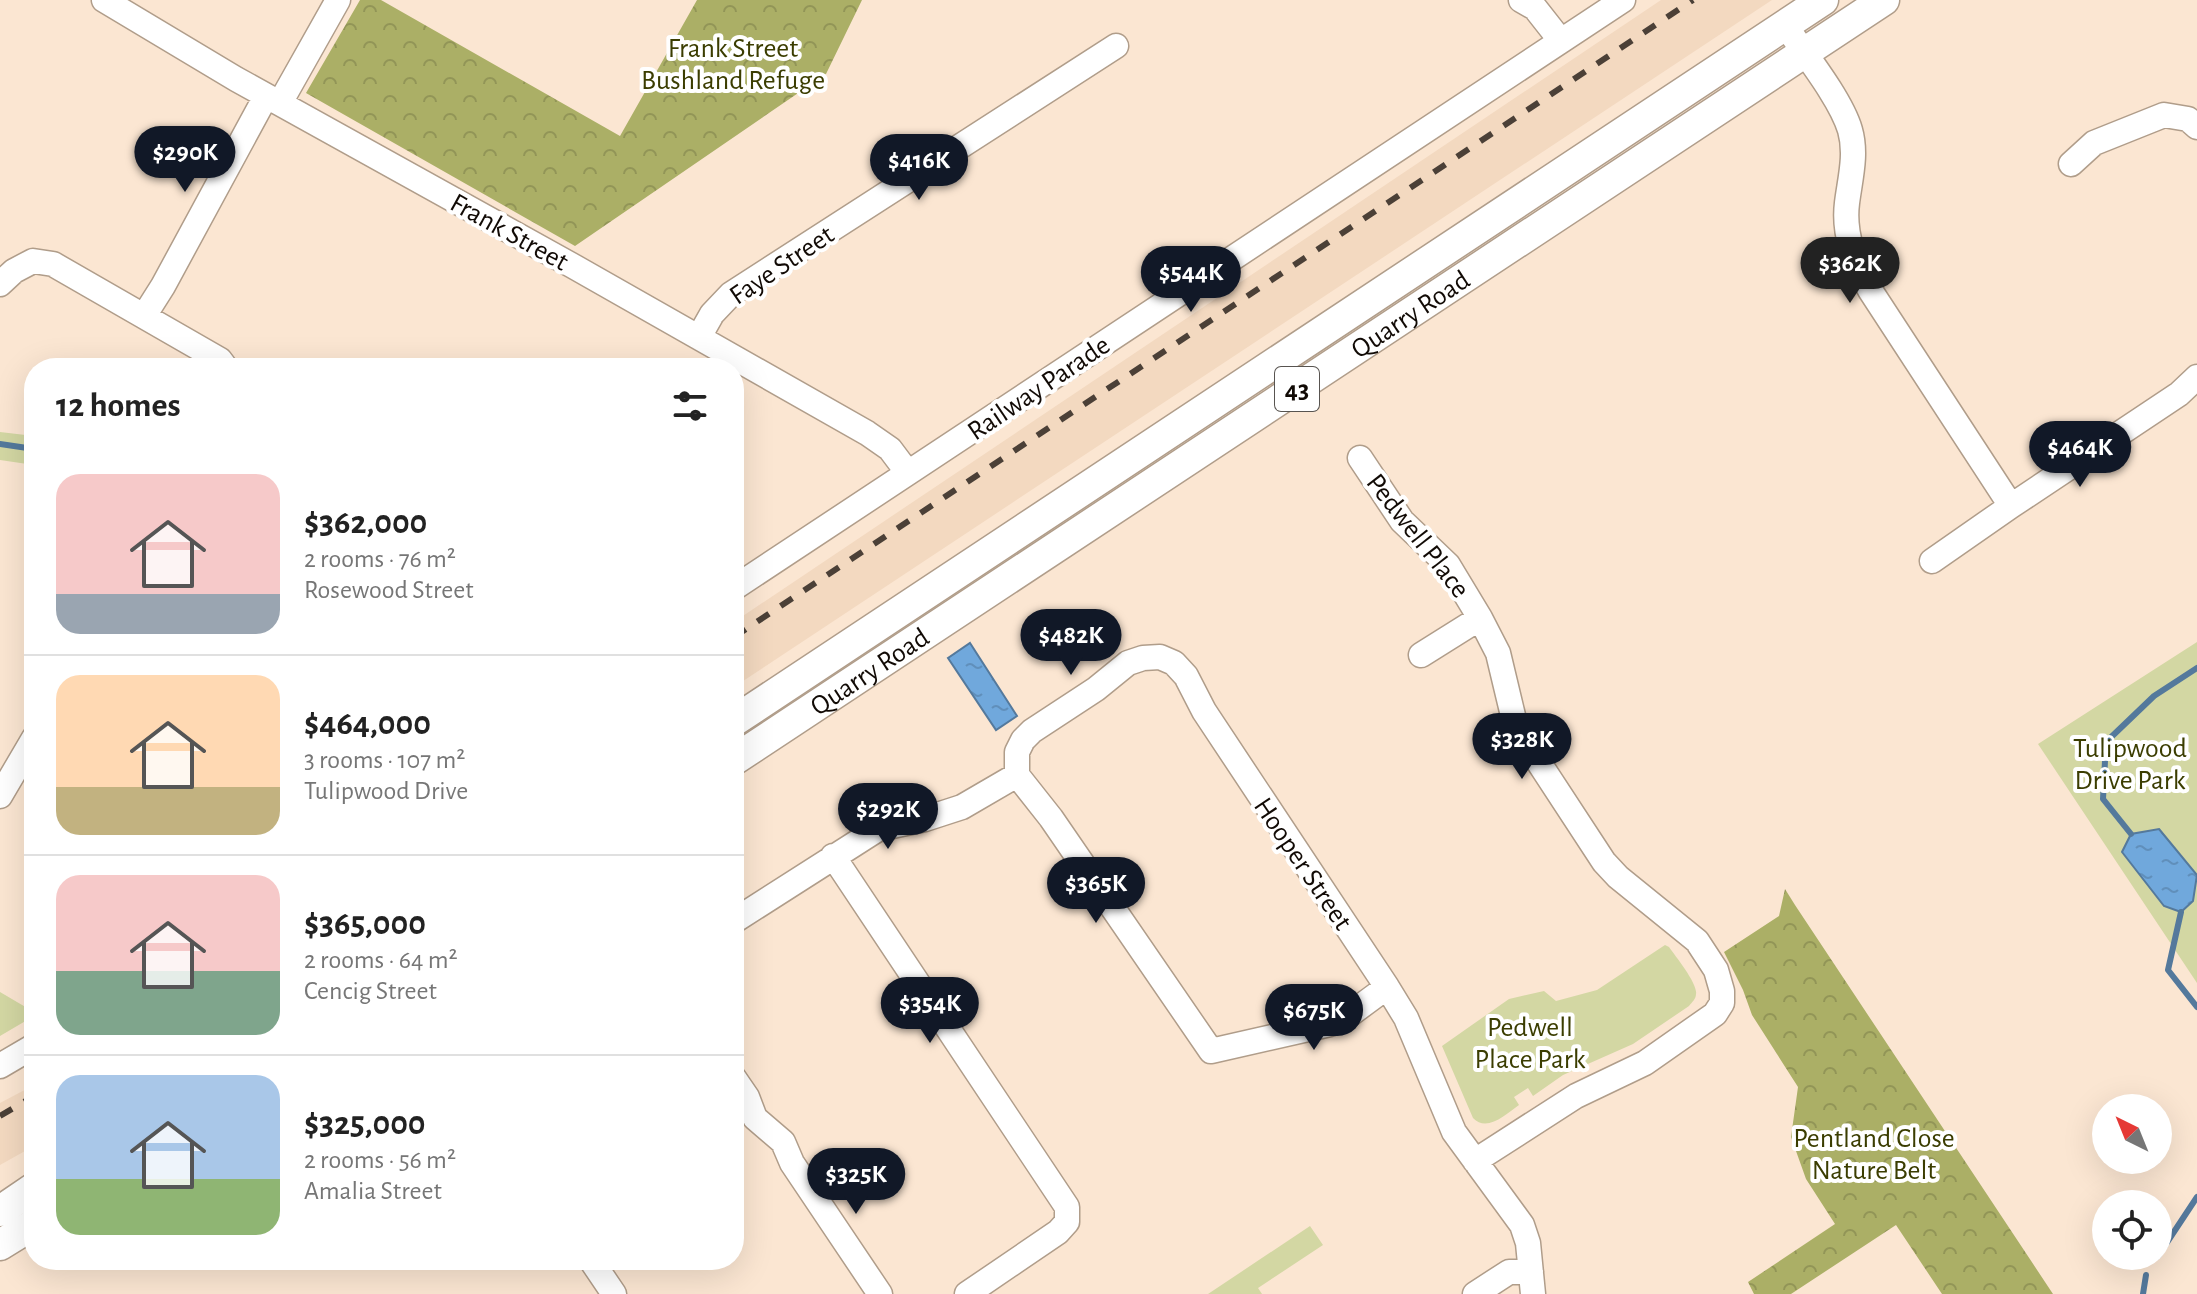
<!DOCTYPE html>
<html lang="en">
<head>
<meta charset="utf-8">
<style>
	:root { --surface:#fff; --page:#f2f2f2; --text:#222; --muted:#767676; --line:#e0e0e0; --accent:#111827 }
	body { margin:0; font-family:"Alegreya Sans",sans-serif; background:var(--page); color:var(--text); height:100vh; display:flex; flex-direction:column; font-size:30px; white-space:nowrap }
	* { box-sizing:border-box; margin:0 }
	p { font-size:26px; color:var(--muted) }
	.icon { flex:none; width:44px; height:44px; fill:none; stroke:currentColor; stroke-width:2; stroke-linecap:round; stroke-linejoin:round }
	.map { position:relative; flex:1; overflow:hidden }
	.drawer { position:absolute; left:24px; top:358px; width:720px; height:912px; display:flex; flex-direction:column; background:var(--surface); border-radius:32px; box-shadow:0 8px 32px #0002 }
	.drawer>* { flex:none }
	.needle { width:52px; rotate:317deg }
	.controls { position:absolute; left:2092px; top:1094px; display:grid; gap:16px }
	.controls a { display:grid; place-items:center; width:80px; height:80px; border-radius:50%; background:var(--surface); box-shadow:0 8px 32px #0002; font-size:40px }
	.price { position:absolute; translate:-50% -68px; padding:0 18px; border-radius:28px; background:var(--accent); color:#fff; font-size:26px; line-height:52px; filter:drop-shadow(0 2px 4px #0008) }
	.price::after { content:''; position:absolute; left:50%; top:48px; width:24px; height:18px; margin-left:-12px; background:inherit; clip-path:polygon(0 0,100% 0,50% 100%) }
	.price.current { background:#222; color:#fff }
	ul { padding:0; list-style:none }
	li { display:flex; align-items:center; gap:24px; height:200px; padding:0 32px }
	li+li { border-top:2px solid var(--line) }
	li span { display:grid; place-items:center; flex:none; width:224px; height:160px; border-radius:24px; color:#555 }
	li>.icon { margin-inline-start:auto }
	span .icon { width:96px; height:96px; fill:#fffc; stroke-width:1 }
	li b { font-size:34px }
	h2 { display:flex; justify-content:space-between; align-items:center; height:96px; padding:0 32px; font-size:34px }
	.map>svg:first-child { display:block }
	.built { fill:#f3d9c0 }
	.forest { fill:url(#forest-crowns) }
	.park { fill:#d3d7a3 }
	.water { fill:url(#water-ripples); stroke:#54799c; stroke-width:2 }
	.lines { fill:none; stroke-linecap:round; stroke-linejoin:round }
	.stream { stroke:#54799c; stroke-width:6 }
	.minor-casing { stroke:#b09d8a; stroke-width:27 }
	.major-casing { stroke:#b09d8a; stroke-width:33 }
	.minor { stroke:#fff; stroke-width:24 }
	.major { stroke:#fff; stroke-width:30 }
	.rail { stroke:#4b4037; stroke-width:6; stroke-dasharray:14 14; stroke-linecap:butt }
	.labels { text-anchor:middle; stroke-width:8; stroke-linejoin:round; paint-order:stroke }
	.shield { fill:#fff; stroke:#585450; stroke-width:2 }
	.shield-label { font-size:26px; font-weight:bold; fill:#110a05 }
	.park-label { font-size:28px; fill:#3b3d01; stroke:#fff }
	.street-label { font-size:28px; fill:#110a05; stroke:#fff }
</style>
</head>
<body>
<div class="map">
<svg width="2197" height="1294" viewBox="0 0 2197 1294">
	<defs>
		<pattern id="forest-crowns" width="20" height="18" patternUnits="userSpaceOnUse" patternTransform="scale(2)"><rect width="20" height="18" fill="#abaf66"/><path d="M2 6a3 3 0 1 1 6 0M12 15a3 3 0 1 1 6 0" fill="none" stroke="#929557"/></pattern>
		<pattern id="water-ripples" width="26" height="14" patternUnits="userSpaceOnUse" patternTransform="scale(2)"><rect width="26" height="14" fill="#70a8dc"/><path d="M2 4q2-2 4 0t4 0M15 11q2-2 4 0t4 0" fill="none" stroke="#608fbb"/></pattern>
	</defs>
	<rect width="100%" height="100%" fill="#fbe6d2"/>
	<path class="built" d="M 1661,0 L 1772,0 L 734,687 L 734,622 Z
		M 34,1085 L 34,1146 L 0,1165 L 0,1103 Z"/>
	<path class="forest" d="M 360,0 L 381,0 L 620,136 L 697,0 L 862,0 L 826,74 L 575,246 L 306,93 Z
		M 1785,889 L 1795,905 L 2053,1294 L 1942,1294 L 1896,1225 L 1791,1294 L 1754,1294 L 1748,1282 L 1835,1224 L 1806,1179 L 1791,1137 L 1798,1087 L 1752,1015 L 1743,990 L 1724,952 L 1779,916 Z"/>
	<path class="park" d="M 0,432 L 34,436 L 34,465 L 0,460 Z
		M 2197,642 L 2197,983 L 2038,744 Z
		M 1665,945 L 1669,947 C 1676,957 1698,984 1696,994 C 1696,999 1692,1002 1689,1006 L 1633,1044 L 1563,1075 L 1533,1096 L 1528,1088 L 1514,1097 L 1519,1105 C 1506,1114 1487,1133 1473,1118 L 1442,1046 L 1509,999 L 1544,991 L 1556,1001 L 1597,990 Z
		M 0,992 L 34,1012 L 34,1016 L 0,1036 Z
		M 1310,1226 L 1323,1245 L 1258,1288 L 1262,1294 L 1208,1294 Z"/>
	<path class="water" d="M 970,643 L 1017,716 L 996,730 L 948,658 Z
		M 2159,829 L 2197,875 L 2193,901 L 2181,912 L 2164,906 L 2122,852 L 2131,834 Z"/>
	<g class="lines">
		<path class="stream" d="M 0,444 L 34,449
			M 2131,834 L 2103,799 L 2106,742 L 2154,696 L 2197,668
			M 2181,912 L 2168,970 L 2197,1007
			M 2158,1256 L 2197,1197
			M 2143,1294 L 2146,1275"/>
		<defs>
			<path id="minor" d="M 104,0 L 236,79 L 573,266 L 867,433 L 890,449 L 908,473
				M 1521,0 L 1535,8 L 1561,41
				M 1785,25 C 1804,53 1841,99 1850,130 C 1857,154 1850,179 1847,203 C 1843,235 1855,263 1870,290 L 2011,506
				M 280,103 L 338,0
				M 2071,164 L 2094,143 L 2164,115 L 2188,119 L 2197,127
				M 0,284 L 14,271 L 33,261 L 53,264 L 220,360 L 226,368
				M 144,316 L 163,286 L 266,96
				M 699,337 L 712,314 L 731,294 L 1116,46
				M 1360,458 L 1402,521 L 1448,565 L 1480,618 L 1498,653 L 1515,724 L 1530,749 L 1604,862 L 1618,877 L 1697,941 L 1716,970 L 1722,991 L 1722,1003 L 1715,1014 L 1645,1063 L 1576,1096 L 1475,1161
				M 1932,561 L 2011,506 L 2179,394 L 2197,377
				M 734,588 L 1623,0
				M 1421,655 L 1480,618
				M 0,796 L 34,738
				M 833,856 L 1067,1207 L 1067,1222 L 1058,1232 L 967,1294
				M 734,921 L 878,829 L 925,819 L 962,807 L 1017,775
				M 1387,987 L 1345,1018 L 1330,1024 L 1211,1051 L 1051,818 L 1017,775 L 1017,752 L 1023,740 L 1032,731 L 1096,689 L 1128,663 L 1143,658 L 1160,657 L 1174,663 L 1186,676 L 1204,711 L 1387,987 L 1406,1018 L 1454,1132 L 1522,1225 L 1528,1243 L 1533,1294
				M 0,1066 L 34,1046
				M 734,1078 L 747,1097 L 755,1118 L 783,1142 L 792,1163 L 880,1294
				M 591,1260 L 614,1294
				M 1475,1294 L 1509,1272 L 1531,1272"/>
			<g id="major">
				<path d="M 734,721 L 1823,0"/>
				<path id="s1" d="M 734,760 L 1884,0"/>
				<path d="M 0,1211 L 34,1188"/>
				<path d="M 0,1245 L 34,1224"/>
			</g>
		</defs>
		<use href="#minor" class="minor-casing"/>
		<use href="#major" class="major-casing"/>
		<use href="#minor" class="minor"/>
		<use href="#major" class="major"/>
		<path class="rail" d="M 734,637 L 1693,0
			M 0,1116 L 34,1096"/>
	</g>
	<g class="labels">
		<rect class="shield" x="1275" y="367" width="44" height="44" rx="6"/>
		<g class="shield-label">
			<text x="1297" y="398">43</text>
		</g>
		<g class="park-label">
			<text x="733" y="57">Frank Street<tspan x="733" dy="32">Bushland Refuge</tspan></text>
			<text x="2130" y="757">Tulipwood<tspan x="2130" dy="32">Drive Park</tspan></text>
			<text x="1530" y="1036">Pedwell<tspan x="1530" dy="32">Place Park</tspan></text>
			<text x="1874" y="1147">Pentland Close<tspan x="1874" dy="32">Nature Belt</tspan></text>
		</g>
		<g class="street-label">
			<text transform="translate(510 231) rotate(29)" y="10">Frank Street</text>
			<text transform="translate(781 264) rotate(-34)" y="10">Faye Street</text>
			<text dy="10" stroke="none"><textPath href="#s1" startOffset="810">Quarry Road</textPath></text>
			<text transform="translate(1038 387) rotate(-34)" y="10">Railway Parade</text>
			<text transform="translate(1419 535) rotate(52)" y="10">Pedwell Place</text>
			<text dy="10" stroke="none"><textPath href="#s1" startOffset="162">Quarry Road</textPath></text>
			<text transform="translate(1304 863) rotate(56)" y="10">Hooper Street</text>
		</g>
	</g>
</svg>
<div class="controls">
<a><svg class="needle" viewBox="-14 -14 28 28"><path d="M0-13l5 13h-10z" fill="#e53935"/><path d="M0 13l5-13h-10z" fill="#767676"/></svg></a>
<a><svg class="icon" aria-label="locate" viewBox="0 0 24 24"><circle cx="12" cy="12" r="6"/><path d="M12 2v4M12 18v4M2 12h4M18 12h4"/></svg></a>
</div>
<b class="price" style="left:185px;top:194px">$290K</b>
<b class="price" style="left:919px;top:202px">$416K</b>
<b class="price current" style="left:1850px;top:305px">$362K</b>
<b class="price" style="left:1191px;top:314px">$544K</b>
<b class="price" style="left:2080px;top:489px">$464K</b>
<b class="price" style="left:1071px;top:677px">$482K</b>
<b class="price" style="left:1522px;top:781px">$328K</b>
<b class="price" style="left:888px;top:851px">$292K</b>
<b class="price" style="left:1096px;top:925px">$365K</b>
<b class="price" style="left:930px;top:1045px">$354K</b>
<b class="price" style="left:1314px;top:1052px">$675K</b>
<b class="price" style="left:856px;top:1216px">$325K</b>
<section class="drawer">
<h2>12 homes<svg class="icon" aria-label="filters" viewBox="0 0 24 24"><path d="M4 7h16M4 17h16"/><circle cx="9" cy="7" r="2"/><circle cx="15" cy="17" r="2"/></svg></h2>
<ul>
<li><span style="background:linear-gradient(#f6c9c9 75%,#9aa5b1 0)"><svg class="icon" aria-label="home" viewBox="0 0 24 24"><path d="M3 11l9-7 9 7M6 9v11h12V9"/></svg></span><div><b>$362,000</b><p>2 rooms · 76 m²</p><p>Rosewood Street</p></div></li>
<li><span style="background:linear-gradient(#ffd9b3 70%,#c2b280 0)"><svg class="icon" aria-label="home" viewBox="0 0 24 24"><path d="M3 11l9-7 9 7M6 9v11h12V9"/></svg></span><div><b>$464,000</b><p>3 rooms · 107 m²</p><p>Tulipwood Drive</p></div></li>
<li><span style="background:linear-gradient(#f6c9c9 60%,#7fa58c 0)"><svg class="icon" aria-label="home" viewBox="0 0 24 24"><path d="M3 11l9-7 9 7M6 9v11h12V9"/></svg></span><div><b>$365,000</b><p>2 rooms · 64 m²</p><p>Cencig Street</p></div></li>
<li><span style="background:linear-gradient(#a9c7e8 65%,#8fb573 0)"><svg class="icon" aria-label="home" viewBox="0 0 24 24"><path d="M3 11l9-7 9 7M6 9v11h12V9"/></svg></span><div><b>$325,000</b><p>2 rooms · 56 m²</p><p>Amalia Street</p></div></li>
</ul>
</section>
</div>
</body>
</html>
